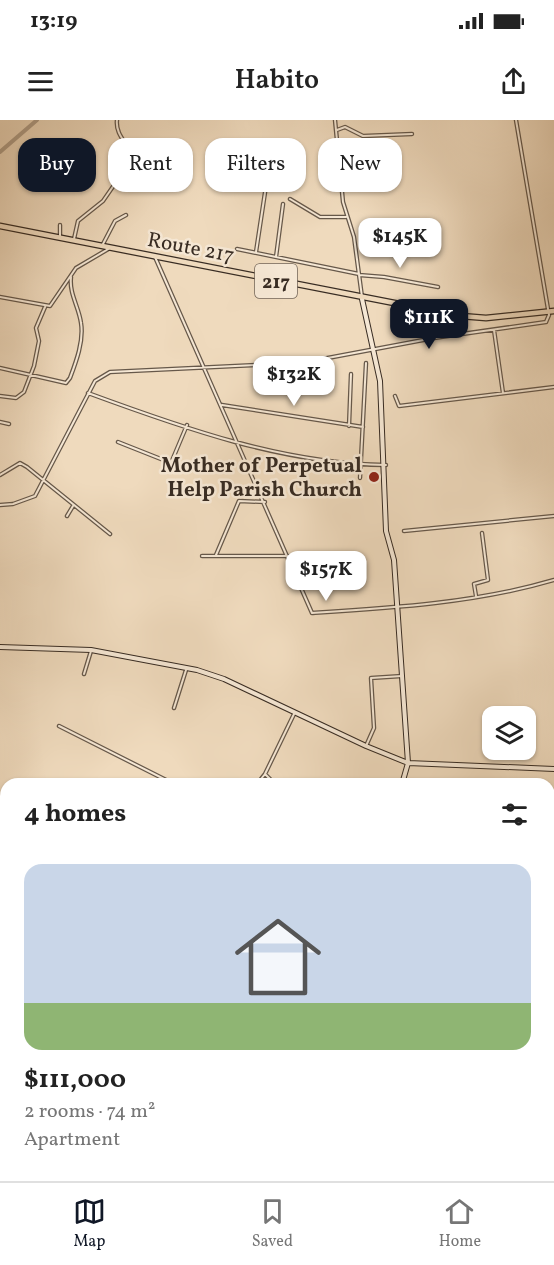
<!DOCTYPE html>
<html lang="en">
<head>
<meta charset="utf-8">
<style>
	:root { --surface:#fff; --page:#f6f6f6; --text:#222; --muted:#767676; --line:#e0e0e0; --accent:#111827 }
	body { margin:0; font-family:Vollkorn,serif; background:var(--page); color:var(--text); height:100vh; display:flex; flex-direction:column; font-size:22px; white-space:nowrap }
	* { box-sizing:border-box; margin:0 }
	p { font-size:20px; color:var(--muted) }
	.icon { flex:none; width:33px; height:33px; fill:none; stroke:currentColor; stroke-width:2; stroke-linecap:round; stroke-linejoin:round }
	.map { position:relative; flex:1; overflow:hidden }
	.side { position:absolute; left:0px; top:658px; width:555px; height:404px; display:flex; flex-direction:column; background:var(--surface); border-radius:18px 18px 0 0; box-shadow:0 2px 4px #0004 }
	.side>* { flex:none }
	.guide { position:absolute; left:18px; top:18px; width:519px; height:54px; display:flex; gap:12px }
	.buttons { position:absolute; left:482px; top:586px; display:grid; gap:12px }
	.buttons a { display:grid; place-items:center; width:54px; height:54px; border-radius:12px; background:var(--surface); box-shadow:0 2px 4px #0004; font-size:30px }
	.price { position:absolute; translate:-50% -51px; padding:0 14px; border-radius:12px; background:#fff; color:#222; font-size:20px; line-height:39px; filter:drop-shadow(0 2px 3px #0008) }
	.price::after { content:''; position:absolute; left:50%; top:36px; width:18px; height:14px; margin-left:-9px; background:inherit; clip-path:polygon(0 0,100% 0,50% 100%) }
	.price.active { background:var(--accent); color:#fff }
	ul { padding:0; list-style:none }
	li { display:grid; align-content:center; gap:12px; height:318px; padding:0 24px }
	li+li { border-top:2px solid var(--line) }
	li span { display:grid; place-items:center; height:186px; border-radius:18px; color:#555 }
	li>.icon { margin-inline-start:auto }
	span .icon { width:108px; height:108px; fill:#fffc; stroke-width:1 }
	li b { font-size:26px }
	h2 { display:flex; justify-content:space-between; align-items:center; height:72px; padding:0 24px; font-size:26px }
	.pill { padding:0 21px; border-radius:18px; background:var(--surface); box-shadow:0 2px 4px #0004; font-size:21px; line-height:54px }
	.pill.active { background:var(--accent); color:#fff }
	.status { display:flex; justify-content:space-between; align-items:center; height:42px; padding:0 30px; background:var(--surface); direction:ltr }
	.status svg { height:16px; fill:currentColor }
	header { display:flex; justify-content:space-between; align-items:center; height:78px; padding:0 24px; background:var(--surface); font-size:27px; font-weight:600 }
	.tabs { display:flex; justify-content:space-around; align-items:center; height:84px; border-top:2px solid var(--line); background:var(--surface); font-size:16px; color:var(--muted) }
	.tabs a { display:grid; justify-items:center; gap:3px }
	.tabs .active { color:var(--accent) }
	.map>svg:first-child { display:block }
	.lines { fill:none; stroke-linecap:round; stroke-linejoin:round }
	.stream { stroke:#817160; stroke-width:1.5 }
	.river { stroke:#b19f89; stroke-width:4 }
	.street-casing { stroke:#66584a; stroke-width:4.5 }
	.secondary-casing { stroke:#382c23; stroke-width:6 }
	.primary-casing { stroke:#382c23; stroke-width:7 }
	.street { stroke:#f5e7d4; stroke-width:2 }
	.secondary { stroke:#f5e7d4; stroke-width:4 }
	.primary { stroke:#efdabd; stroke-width:4.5 }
	.poi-dot { fill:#8f2418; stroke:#f5e7d4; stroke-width:2 }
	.labels { text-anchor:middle; stroke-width:5; stroke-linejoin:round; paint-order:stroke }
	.shield { fill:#f5e7d4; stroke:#716458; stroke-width:1.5 }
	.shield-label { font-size:20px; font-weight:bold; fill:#382c23 }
	.street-label { font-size:21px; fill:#382c23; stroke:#f5e7d4 }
	.poi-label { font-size:21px; font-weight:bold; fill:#382c23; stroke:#f5e7d4; text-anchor:end }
</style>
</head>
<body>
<div class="status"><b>13:19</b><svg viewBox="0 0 49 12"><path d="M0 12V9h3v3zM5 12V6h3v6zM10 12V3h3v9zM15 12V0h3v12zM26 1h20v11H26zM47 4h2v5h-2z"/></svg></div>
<header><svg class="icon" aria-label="menu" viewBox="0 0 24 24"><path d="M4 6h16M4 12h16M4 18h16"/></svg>Habito<svg class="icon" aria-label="share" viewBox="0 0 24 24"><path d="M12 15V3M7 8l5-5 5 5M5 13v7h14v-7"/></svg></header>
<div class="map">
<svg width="554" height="1061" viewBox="0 0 554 1061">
	<rect width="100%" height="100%" fill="#efdabd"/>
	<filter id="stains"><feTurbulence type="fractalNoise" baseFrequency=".00333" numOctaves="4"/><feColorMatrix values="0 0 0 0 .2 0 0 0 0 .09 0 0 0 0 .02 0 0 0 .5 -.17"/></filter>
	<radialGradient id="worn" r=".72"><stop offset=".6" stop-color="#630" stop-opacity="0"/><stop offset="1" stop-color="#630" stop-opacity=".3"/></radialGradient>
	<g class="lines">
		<path class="stream" d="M 549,681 L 554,682
			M 0,747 L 6,748
			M 550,993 L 554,996
			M 209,1061 L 212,1056"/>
		<path class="river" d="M 0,32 L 37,0
			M 0,872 L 6,874
			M 9,1061 L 12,1056"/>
		<defs>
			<path id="street" d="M 335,0 L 343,82 L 354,117 L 362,177
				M 337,10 L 345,7 L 363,16 L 412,14
				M 290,79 L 320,97 L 346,97
				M 60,117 L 60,105
				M 74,119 L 78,101 L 103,81 L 132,39 C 131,25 115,17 117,0
				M 103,124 L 115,101 L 126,95
				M 237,129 L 359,154
				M 256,132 L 266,66
				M 155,137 L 312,493 C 392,488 476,483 554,460
				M 276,137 L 283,84
				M 359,155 L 384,157 L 438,167
				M 0,177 L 50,186 L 76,148 L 110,128
				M 494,210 L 503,273
				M 0,248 L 66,263 L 70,258 C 76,242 84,221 81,203 C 79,187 69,174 71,157
				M 88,273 C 183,308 284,344 386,345
				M 0,276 L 16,278 L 24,272 L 34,246 L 39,221 L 36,208 L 45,187
				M 395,276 L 399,286 L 554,267
				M 222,285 L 363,307
				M 0,302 L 9,304
				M 349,306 L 351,254
				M 118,322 L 171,343 L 187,305
				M 0,355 L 20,343 L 27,347 L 110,414
				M 360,358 L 366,243
				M 0,385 L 13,384 L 35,376 L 95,261 L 110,252 L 301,243 L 434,218 L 546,202 L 549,195 L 516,0
				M 67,396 L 73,386
				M 404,411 L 554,396
				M 216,435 L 239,381 L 265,382
				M 202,436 L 288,436
				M 476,476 L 474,464 L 488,460 L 482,413
				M 84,554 L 91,531
				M 174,588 L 186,550
				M 59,606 L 174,664
				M 366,626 L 374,608 L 371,558 L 402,556
				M 265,654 L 275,664
				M 281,662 L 282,664
				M 257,664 L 265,654 L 295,592
				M 263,664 L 264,663
				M 549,683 L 554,685
				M 0,749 L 6,750
				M 0,840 L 6,835
				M 0,855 L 6,859
				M 549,974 L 554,971
				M 549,988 L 554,993"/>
			<path id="secondary" d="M 362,179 L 380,261 L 386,411 L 394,440 L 408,643 L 402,664
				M 0,527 L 91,530 L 197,550 L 224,559 L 366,626 L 408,643 L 554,649
				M 338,1056 L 340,1061"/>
			<path id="primary" d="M 0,106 L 461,196 L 486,198 L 554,191"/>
		</defs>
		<use href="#street" class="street-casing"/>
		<use href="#secondary" class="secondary-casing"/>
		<use href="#primary" class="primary-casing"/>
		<use href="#street" class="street"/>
		<use href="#secondary" class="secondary"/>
		<use href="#primary" class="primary"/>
	</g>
	<circle class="poi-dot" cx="374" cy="357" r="6"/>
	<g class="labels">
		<rect class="shield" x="255" y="144" width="42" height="34" rx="4.5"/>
		<g class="shield-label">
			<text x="276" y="168">217</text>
		</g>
		<g class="street-label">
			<text transform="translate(191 127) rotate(11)" y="7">Route 217</text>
		</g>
		<g class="poi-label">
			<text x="362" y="352">Mother of Perpetual<tspan x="362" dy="24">Help Parish Church</tspan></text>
		</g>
	</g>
	<rect width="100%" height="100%" filter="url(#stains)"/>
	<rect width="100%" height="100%" fill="url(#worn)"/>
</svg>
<div class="buttons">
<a><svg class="icon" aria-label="layers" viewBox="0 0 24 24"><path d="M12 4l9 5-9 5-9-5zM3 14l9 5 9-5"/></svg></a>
</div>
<b class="price" style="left:400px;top:149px">$145K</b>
<b class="price active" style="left:429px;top:230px">$111K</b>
<b class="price" style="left:294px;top:287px">$132K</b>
<b class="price" style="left:326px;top:482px">$157K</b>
<div class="guide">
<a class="pill active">Buy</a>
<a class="pill">Rent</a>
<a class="pill">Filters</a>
<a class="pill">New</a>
</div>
<section class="side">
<h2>4 homes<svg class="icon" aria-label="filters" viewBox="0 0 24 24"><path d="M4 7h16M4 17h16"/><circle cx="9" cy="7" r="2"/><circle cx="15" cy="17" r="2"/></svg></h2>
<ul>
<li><span style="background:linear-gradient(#c9d6e8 75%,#8fb573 0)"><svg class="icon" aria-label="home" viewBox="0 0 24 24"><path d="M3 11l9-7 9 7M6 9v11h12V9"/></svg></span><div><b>$111,000</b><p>2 rooms · 74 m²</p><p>Apartment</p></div></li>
</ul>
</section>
</div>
<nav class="tabs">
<a class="active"><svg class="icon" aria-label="map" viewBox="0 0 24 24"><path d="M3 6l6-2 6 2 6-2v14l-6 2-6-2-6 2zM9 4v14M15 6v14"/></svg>Map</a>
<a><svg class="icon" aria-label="saved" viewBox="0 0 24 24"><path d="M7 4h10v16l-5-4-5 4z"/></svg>Saved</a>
<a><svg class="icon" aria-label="home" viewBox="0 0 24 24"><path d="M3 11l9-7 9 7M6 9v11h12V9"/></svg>Home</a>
</nav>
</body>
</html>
